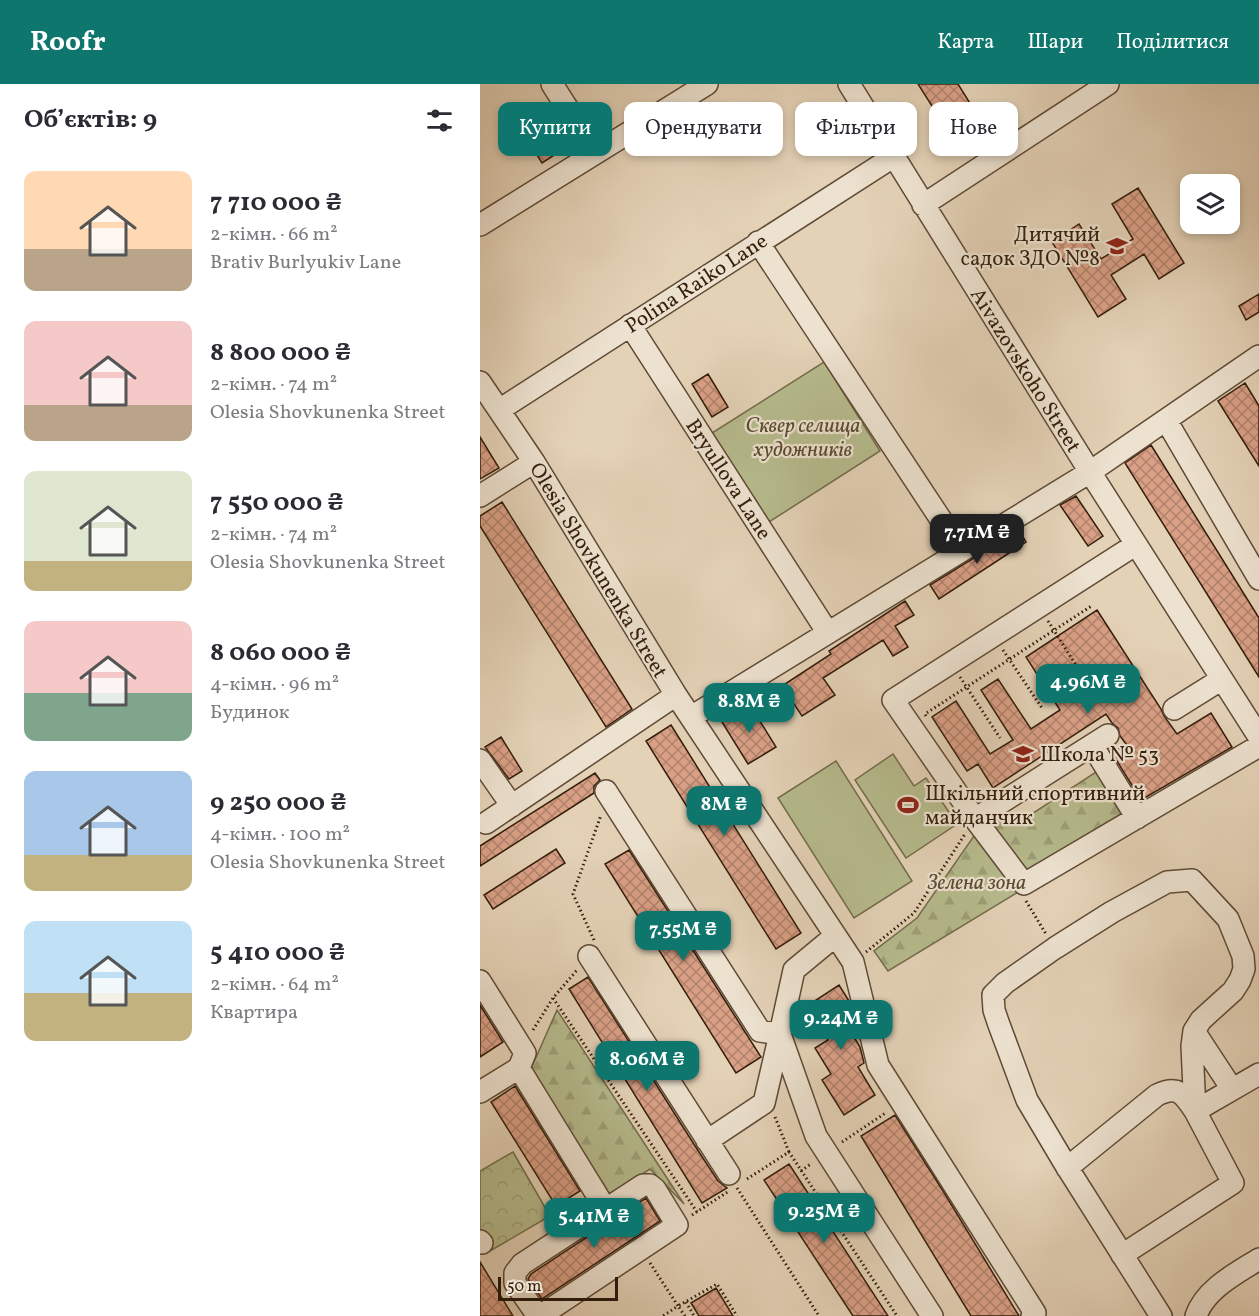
<!DOCTYPE html>
<html lang="uk">
<head>
<meta charset="utf-8">
<style>
	:root { --surface:#fff; --page:#f2f2f3; --text:#2b2b33; --muted:#7c7c81; --accent:#0f766e }
	body { margin:0; font-family:Vollkorn,serif; background:var(--page); color:var(--text); height:100vh; display:flex; flex-direction:column; font-size:22px; white-space:nowrap }
	* { box-sizing:border-box; margin:0 }
	p { font-size:20px; color:var(--muted) }
	.icon { flex:none; width:33px; height:33px; fill:none; stroke:currentColor; stroke-width:2; stroke-linecap:round; stroke-linejoin:round }
	.map { position:relative; flex:1; overflow:hidden }
	.details { display:flex; flex-direction:column; background:var(--surface); width:480px }
	.details>* { flex:none }
	.top-card { position:absolute; left:18px; top:18px; width:570px; height:54px; display:flex; gap:12px }
	.buttons { position:absolute; left:700px; top:90px; display:grid; gap:12px }
	.buttons a { display:grid; place-items:center; width:60px; height:60px; border-radius:12px; background:var(--surface); box-shadow:0 3px 9px #0003; font-size:30px }
	.scale { position:absolute; left:18px; bottom:15px; width:120px; box-sizing:border-box; padding-left:6px; border:3px solid #331d0b; border-top:0; font-size:16px; line-height:21px; white-space:nowrap; color:#331d0b; -webkit-text-stroke:4px #ede2d0; paint-order:stroke }
	.price { position:absolute; translate:-50% -51px; padding:0 14px; border-radius:12px; background:var(--accent); color:#fff; font-size:20px; line-height:39px; filter:drop-shadow(0 2px 3px #0008) }
	.price::after { content:''; position:absolute; left:50%; top:36px; width:18px; height:14px; margin-left:-9px; background:inherit; clip-path:polygon(0 0,100% 0,50% 100%) }
	.price.selected { background:#222; color:#fff }
	ul { padding:0; list-style:none }
	li { display:flex; align-items:center; gap:18px; height:150px; padding:0 24px }
	li span { display:grid; place-items:center; flex:none; width:168px; height:120px; border-radius:12px; color:#555 }
	li>.icon { margin-inline-start:auto }
	span .icon { width:72px; height:72px; fill:#fffc; stroke-width:1 }
	li b { font-size:26px }
	h2 { display:flex; justify-content:space-between; align-items:center; height:72px; padding:0 24px; font-size:26px }
	.tag { padding:0 21px; border-radius:12px; background:var(--surface); box-shadow:0 3px 9px #0003; font-size:21px; line-height:54px }
	.tag.selected { background:var(--accent); color:#fff }
	header { display:flex; align-items:center; gap:36px; box-sizing:border-box; height:84px; padding:0 30px; background:var(--accent); color:#fff }
	header strong { font-size:28px }
	nav { display:flex; gap:33px; margin-inline-start:auto; font-size:21px }
	main { display:flex; flex:1; min-height:0 }
	.map>svg:first-child { display:block }
	.green { fill:#b6bb8d; stroke:#746c4c; stroke-width:1.5 }
	.forest { fill:url(#forest-firs); stroke:#746c4c; stroke-width:1.5 }
	.park { fill:url(#park-crowns); stroke:#746c4c; stroke-width:1.5 }
	.building { fill:url(#building-cross-hatch); stroke:#331d0b; stroke-width:1.5 }
	.lines { fill:none; stroke-linecap:round; stroke-linejoin:round }
	.minor-casing { stroke:#5f4a36; stroke-width:24 }
	.path { stroke:#331d0b; stroke-width:3; stroke-dasharray:1.5 3; stroke-linecap:butt }
	.minor { stroke:#ede2d0; stroke-width:21 }
	.labels { text-anchor:middle; stroke-width:4.5; stroke-linejoin:round; paint-order:stroke }
	.poi-label { font-size:21px; fill:#331d0b; stroke:#ede2d0; text-anchor:start }
	.street-label { font-size:21px; fill:#331d0b; stroke:#ede2d0 }
	.park-label { font-size:21px; font-style:italic; fill:#5a4c32; stroke:#ede2d0 }
</style>
</head>
<body>
<header>
<strong>Roofr</strong>
<nav><a>Карта</a><a>Шари</a><a>Поділитися</a></nav>
</header>
<main>
<section class="details">
<h2>Об’єктів: 9<svg class="icon" aria-label="filters" viewBox="0 0 24 24"><path d="M4 7h16M4 17h16"/><circle cx="9" cy="7" r="2"/><circle cx="15" cy="17" r="2"/></svg></h2>
<ul>
<li><span style="background:linear-gradient(#ffd9b3 65%,#b9a48a 0)"><svg class="icon" aria-label="home" viewBox="0 0 24 24"><path d="M3 11l9-7 9 7M6 9v11h12V9"/></svg></span><div><b>7 710 000 ₴</b><p>2-кімн. · 66 m²</p><p>Brativ Burlyukiv Lane</p></div></li>
<li><span style="background:linear-gradient(#f6c9c9 70%,#b9a48a 0)"><svg class="icon" aria-label="home" viewBox="0 0 24 24"><path d="M3 11l9-7 9 7M6 9v11h12V9"/></svg></span><div><b>8 800 000 ₴</b><p>2-кімн. · 74 m²</p><p>Olesia Shovkunenka Street</p></div></li>
<li><span style="background:linear-gradient(#dfe7d0 75%,#c2b280 0)"><svg class="icon" aria-label="home" viewBox="0 0 24 24"><path d="M3 11l9-7 9 7M6 9v11h12V9"/></svg></span><div><b>7 550 000 ₴</b><p>2-кімн. · 74 m²</p><p>Olesia Shovkunenka Street</p></div></li>
<li><span style="background:linear-gradient(#f6c9c9 60%,#7fa58c 0)"><svg class="icon" aria-label="home" viewBox="0 0 24 24"><path d="M3 11l9-7 9 7M6 9v11h12V9"/></svg></span><div><b>8 060 000 ₴</b><p>4-кімн. · 96 m²</p><p>Будинок</p></div></li>
<li><span style="background:linear-gradient(#a9c7e8 70%,#c2b280 0)"><svg class="icon" aria-label="home" viewBox="0 0 24 24"><path d="M3 11l9-7 9 7M6 9v11h12V9"/></svg></span><div><b>9 250 000 ₴</b><p>4-кімн. · 100 m²</p><p>Olesia Shovkunenka Street</p></div></li>
<li><span style="background:linear-gradient(#bfe0f5 60%,#c2b280 0)"><svg class="icon" aria-label="home" viewBox="0 0 24 24"><path d="M3 11l9-7 9 7M6 9v11h12V9"/></svg></span><div><b>5 410 000 ₴</b><p>2-кімн. · 64 m²</p><p>Квартира</p></div></li>
</ul>
</section>
<div class="map">
<svg width="779" height="1232" viewBox="0 0 779 1232">
	<defs>
		<pattern id="forest-firs" width="22" height="20" patternUnits="userSpaceOnUse" patternTransform="scale(1.5)"><rect width="22" height="20" fill="#b6bb8d"/><path d="M5 1l3.5 6h-7zM16 11l3.5 6h-7z" fill="#9da078"/></pattern>
		<pattern id="park-crowns" width="20" height="18" patternUnits="userSpaceOnUse" patternTransform="scale(1.5)"><rect width="20" height="18" fill="#b6bb8d"/><path d="M2 6a3 3 0 1 1 6 0M12 15a3 3 0 1 1 6 0" fill="none" stroke="#9da078"/></pattern>
		<pattern id="building-cross-hatch" width="8" height="8" patternUnits="userSpaceOnUse" patternTransform="scale(1.5)"><rect width="8" height="8" fill="#daa086"/><path d="M0 0l8 8M0 8l8-8" fill="none" stroke="#b1826c"/></pattern>
	</defs>
	<rect width="100%" height="100%" fill="#e4d2b7"/>
	<filter id="stains"><feTurbulence type="fractalNoise" baseFrequency=".00333" numOctaves="4"/><feColorMatrix values="0 0 0 0 .2 0 0 0 0 .09 0 0 0 0 .02 0 0 0 .5 -.17"/></filter>
	<radialGradient id="worn" r=".72"><stop offset=".6" stop-color="#630" stop-opacity="0"/><stop offset="1" stop-color="#630" stop-opacity=".3"/></radialGradient>
	<path class="green" d="M 344,278 L 400,367 L 289,438 L 232,349 Z
		M 413,670 L 434,702 L 446,694 L 477,740 L 426,774 L 375,696 Z
		M 356,677 L 432,797 L 374,834 L 298,714 Z"/>
	<path class="forest" d="M 616,688 L 641,730 L 545,788 L 503,735 L 524,725 L 538,739 Z
		M 496,749 L 540,807 L 408,887 L 394,867 L 437,834 Z
		M 77,926 L 204,1120 L 170,1085 L 125,1114 L 50,987 Z"/>
	<path class="park" d="M 33,1068 L 70,1132 L 10,1167 L 0,1151 L 0,1087 Z"/>
	<path class="building" d="M 438,0 L 478,0 L 511,53 L 483,71 Z
		M 76,33 L 93,59 L 62,79 L 45,52 Z
		M 658,104 L 704,179 L 679,195 L 664,170 L 631,191 L 646,215 L 618,233 L 572,158 L 599,140 L 621,175 L 653,155 L 632,120 Z
		M 779,210 L 779,228 L 766,236 L 759,222 Z
		M 228,290 L 248,323 L 232,333 L 212,300 Z
		M 765,299 L 779,322 L 779,382 L 738,317 Z
		M 0,353 L 19,384 L 0,395 Z
		M 671,361 L 779,534 L 779,593 L 645,379 Z
		M 596,412 L 623,452 L 608,462 L 580,421 Z
		M 22,418 L 152,625 L 126,643 L 0,442 L 0,432 Z
		M 539,446 L 546,458 L 459,515 L 450,501 Z
		M 425,517 L 434,531 L 415,542 L 428,563 L 413,572 L 403,556 L 343,594 L 355,611 L 322,632 L 302,602 L 351,570 L 349,567 Z
		M 617,526 L 681,625 L 684,632 L 697,650 L 731,629 L 752,663 L 661,716 L 632,669 L 646,660 L 640,652 L 638,644 L 632,639 L 626,630 L 513,704 L 498,680 L 487,687 L 452,633 L 476,617 L 510,670 L 533,656 L 501,606 L 518,595 L 551,645 L 580,626 L 546,573 Z
		M 270,621 L 296,663 L 268,680 L 242,638 Z
		M 191,641 L 321,849 L 296,865 L 166,657 Z
		M 21,653 L 42,687 L 29,695 L 5,663 Z
		M 115,689 L 120,696 L 114,702 L 114,709 L 0,782 L 0,762 Z
		M 76,765 L 85,779 L 13,825 L 4,811 Z
		M 149,766 L 281,973 L 256,989 L 125,780 Z
		M 108,893 L 217,1065 L 238,1097 L 247,1104 L 222,1119 L 89,905 Z
		M 359,901 L 369,917 L 377,947 L 372,950 L 380,963 L 384,979 L 378,983 L 395,1011 L 364,1031 L 342,996 L 351,990 L 335,964 L 348,956 L 327,922 Z
		M 0,921 L 23,958 L 0,973 Z
		M 35,1002 L 100,1107 L 76,1122 L 11,1018 Z
		M 415,1031 L 463,1107 L 539,1232 L 491,1232 L 381,1052 Z
		M 309,1080 L 408,1232 L 373,1232 L 284,1096 Z
		M 166,1114 L 180,1137 L 62,1215 L 48,1195 L 51,1190 Z
		M 0,1178 L 33,1232 L 0,1232 Z
		M 236,1204 L 253,1232 L 219,1232 L 211,1219 Z"/>
	<g class="lines">
		<defs>
			<path id="minor" d="M 72,0 L 116,69
				M 369,0 L 610,388 L 779,272
				M 443,121 L 628,0
				M 0,141 L 227,0
				M 278,158 L 481,466
				M 150,241 L 348,549
				M 0,298 L 54,378 L 196,611 L 373,878 L 398,981 L 555,1229 L 552,1232
				M 19,326 L 413,73
				M 686,336 L 779,495
				M 0,412 L 54,378
				M 655,461 L 413,616 L 495,735 L 544,800 L 779,662
				M 694,625 L 742,595
				M 211,633 L 610,388 L 779,653
				M 612,661 L 657,734
				M 0,676 L 32,722
				M 126,707 L 280,947 L 300,950 L 284,1019 L 227,1057
				M 495,735 L 628,651
				M 6,739 L 196,611
				M 355,852 L 314,886 L 300,950 L 336,1052 L 452,1232
				M 109,872 L 249,1090
				M 0,897 L 45,969 L 39,984 L 0,1008
				M 714,947 L 752,1005
				M 39,984 L 125,1124
				M 587,1084 L 677,1011 C 698,1001 703,1009 715,1027
				M 0,1157 L 2,1159
				M 642,1171 L 753,1099 L 715,1027 L 779,990
				M 58,1232 L 35,1199 L 35,1189 L 42,1180 L 163,1101 L 170,1101 L 175,1105 L 197,1141 L 60,1232
				M 681,1232 L 585,1080 L 547,1016 L 518,938 L 514,926 L 513,911 L 525,899 L 575,864 L 632,828 L 687,798 L 712,796 L 748,835 L 763,872 L 764,885 L 760,896 L 753,907 L 721,936 L 714,947 L 712,962 L 715,1027
				M 716,1232 C 725,1205 757,1189 779,1175"/>
		</defs>
		<use href="#minor" class="minor-casing"/>
		<path class="path" d="M 568,537 L 604,594
			M 523,566 L 562,624
			M 480,593 L 520,654
			M 446,632 L 445,630 L 613,521
			M 546,817 L 566,850
			M 114,856 L 93,810 L 121,731
			M 386,868 L 434,829 L 485,750
			M 73,914 L 217,1128
			M 53,946 L 73,914 L 97,886
			M 295,1033 L 309,1068
			M 362,1058 L 407,1028
			M 321,1087 L 332,1079
			M 267,1095 L 309,1068 L 417,1232
			M 257,1104 L 339,1232
			M 212,1131 L 249,1107
			M 170,1179 L 198,1222 L 183,1232
			M 206,1218 L 214,1232
			M 205,1232 L 198,1222 L 237,1200 L 257,1232"/>
		<use href="#minor" class="minor"/>
	</g>
	<defs>
		<symbol id="school-bare" viewBox="-9 -9 18 18"><path d="M0-5L7-2L0 1L-7-2ZM-4 1L0 2.5L4 1V4Q0 6-4 4Z" fill="#8f2418" stroke="#ede2d0" stroke-width="2.5" paint-order="stroke"/></symbol>
		<symbol id="stadium-bare" viewBox="-9 -9 18 18"><path d="M0-5a6.5 5 0 1 0 0 10a6.5 5 0 1 0 0-10ZM-3.5-1.8h7v3.6h-7Z" fill="#8f2418" stroke="#ede2d0" stroke-width="2.5" paint-order="stroke"/></symbol>
	</defs>
	<g fill-rule="evenodd">
		<use href="#school-bare" x="622" y="147" width="30" height="30"/>
		<use href="#school-bare" x="528" y="655" width="30" height="30"/>
		<use href="#stadium-bare" x="413" y="706" width="30" height="30"/>
	</g>
	<g class="labels">
		<g class="poi-label">
			<text x="620" y="157" text-anchor="end">Дитячий<tspan x="620" dy="24">садок ЗДО №8</tspan></text>
			<text x="560" y="677">Школа № 53</text>
			<text x="445" y="716">Шкільний спортивний<tspan x="445" dy="24">майданчик</tspan></text>
		</g>
		<g class="street-label">
			<text transform="translate(216 199) rotate(-33)" y="7">Polina Raiko Lane</text>
			<text transform="translate(546 286) rotate(58)" y="7">Aivazovskoho Street</text>
			<text transform="translate(249 395) rotate(57)" y="7">Bryullova Lane</text>
			<text transform="translate(119 486) rotate(59)" y="7">Olesia Shovkunenka Street</text>
		</g>
		<g class="park-label">
			<text x="323" y="348">Сквер селища<tspan x="323" dy="24">художників</tspan></text>
			<text x="497" y="805">Зелена зона</text>
		</g>
	</g>
	<rect width="100%" height="100%" filter="url(#stains)"/>
	<rect width="100%" height="100%" fill="url(#worn)"/>
</svg>
<div class="buttons">
<a><svg class="icon" aria-label="layers" viewBox="0 0 24 24"><path d="M12 4l9 5-9 5-9-5zM3 14l9 5 9-5"/></svg></a>
</div>
<div class="scale">50 m</div>
<b class="price selected" style="left:497px;top:481px">7.71M ₴</b>
<b class="price" style="left:608px;top:631px">4.96M ₴</b>
<b class="price" style="left:269px;top:650px">8.8M ₴</b>
<b class="price" style="left:244px;top:753px">8M ₴</b>
<b class="price" style="left:203px;top:878px">7.55M ₴</b>
<b class="price" style="left:361px;top:967px">9.24M ₴</b>
<b class="price" style="left:167px;top:1008px">8.06M ₴</b>
<b class="price" style="left:344px;top:1160px">9.25M ₴</b>
<b class="price" style="left:114px;top:1165px">5.41M ₴</b>
<div class="top-card">
<a class="tag selected">Купити</a>
<a class="tag">Орендувати</a>
<a class="tag">Фільтри</a>
<a class="tag">Нове</a>
</div>
</div>
</main>
</body>
</html>
